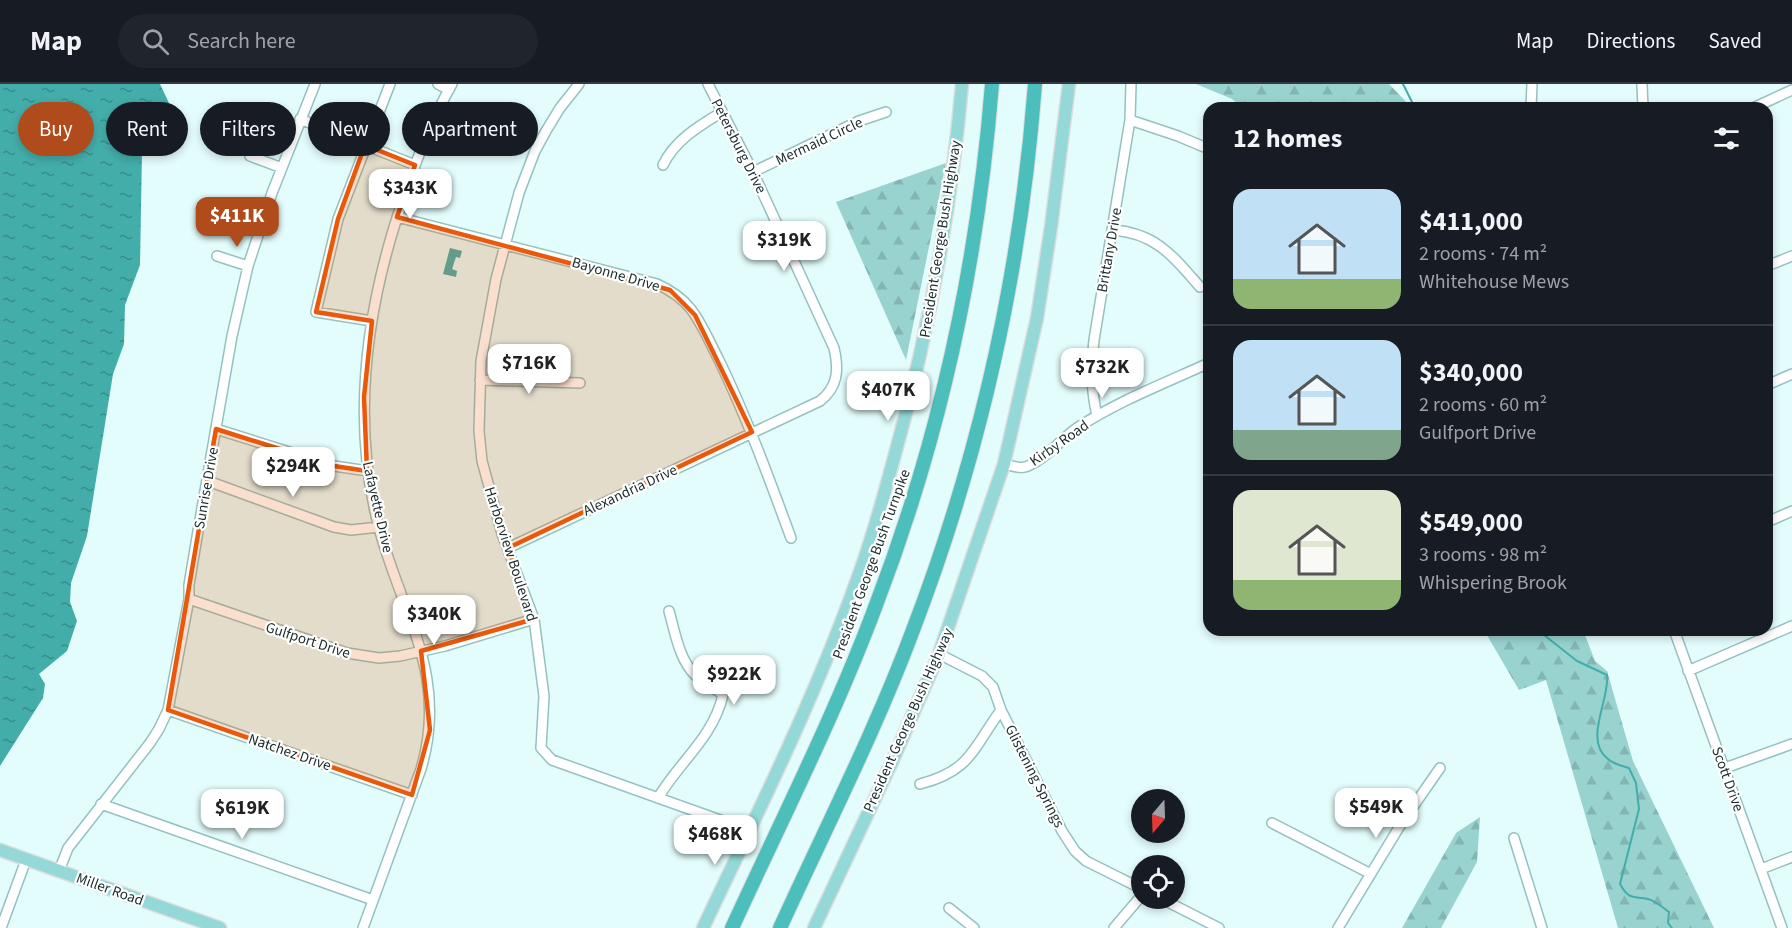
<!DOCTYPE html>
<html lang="en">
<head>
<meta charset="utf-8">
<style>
	:root { --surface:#171b24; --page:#20242c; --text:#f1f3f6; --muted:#9ea1a6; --line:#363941; --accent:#b04b1b }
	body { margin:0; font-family:"Source Sans 3",sans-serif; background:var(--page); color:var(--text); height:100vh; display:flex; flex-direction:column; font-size:22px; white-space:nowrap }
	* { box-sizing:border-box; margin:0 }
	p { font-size:20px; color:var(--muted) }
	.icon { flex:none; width:33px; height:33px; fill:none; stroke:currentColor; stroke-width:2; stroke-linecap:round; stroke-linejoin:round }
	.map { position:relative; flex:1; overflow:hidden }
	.details { position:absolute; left:1203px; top:18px; width:570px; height:534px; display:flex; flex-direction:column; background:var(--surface); border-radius:18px; box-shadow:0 3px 9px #0003 }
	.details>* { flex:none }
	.hud { position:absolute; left:18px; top:18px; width:570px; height:54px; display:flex; gap:12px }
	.needle { width:39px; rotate:199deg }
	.buttons { position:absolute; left:1131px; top:705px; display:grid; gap:12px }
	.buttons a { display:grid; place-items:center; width:54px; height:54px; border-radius:50%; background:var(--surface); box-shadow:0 3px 9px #0003; font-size:30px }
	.price { position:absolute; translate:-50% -51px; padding:0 14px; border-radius:12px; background:#fff; color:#222; font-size:20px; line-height:39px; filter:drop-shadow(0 2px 3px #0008) }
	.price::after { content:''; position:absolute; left:50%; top:36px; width:18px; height:14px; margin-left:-9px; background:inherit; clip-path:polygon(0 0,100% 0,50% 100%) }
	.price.active { background:var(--accent); color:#fff }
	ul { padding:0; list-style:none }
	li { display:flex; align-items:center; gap:18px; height:150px; padding:0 30px }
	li+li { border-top:2px solid var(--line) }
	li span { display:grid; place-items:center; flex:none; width:168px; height:120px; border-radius:18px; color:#555 }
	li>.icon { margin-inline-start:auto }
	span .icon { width:72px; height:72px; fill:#fffc; stroke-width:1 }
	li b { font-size:26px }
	h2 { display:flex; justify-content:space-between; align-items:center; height:72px; padding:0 30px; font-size:26px }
	.pill { padding:0 21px; border-radius:27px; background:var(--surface); box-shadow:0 3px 9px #0003; font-size:21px; line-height:54px }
	.pill.active { background:var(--accent); color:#fff }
	header { display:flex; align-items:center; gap:36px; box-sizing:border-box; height:84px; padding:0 30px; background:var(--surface); border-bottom:2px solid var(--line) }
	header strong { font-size:28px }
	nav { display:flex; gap:33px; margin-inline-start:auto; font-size:21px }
	.search { width:420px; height:54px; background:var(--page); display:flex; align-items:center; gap:15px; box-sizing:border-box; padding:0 21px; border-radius:33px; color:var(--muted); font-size:22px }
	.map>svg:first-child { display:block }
	.forest { fill:url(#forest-firs) }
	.water { fill:url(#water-ripples) }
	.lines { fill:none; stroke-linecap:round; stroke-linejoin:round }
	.stream { stroke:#43adaa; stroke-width:2 }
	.minor-casing { stroke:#95c1bf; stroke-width:12 }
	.major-casing { stroke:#dbdddd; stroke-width:15 }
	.highway-casing { stroke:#dbdddd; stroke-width:16 }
	.minor { stroke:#fff; stroke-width:9 }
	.major { stroke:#94d9d7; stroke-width:12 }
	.highway { stroke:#4cbfbd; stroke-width:14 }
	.marked { fill:#e8590c; fill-opacity:0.2; stroke:#e8590c; stroke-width:4.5; stroke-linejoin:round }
	.labels { text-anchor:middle; stroke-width:4.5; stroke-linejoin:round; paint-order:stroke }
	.street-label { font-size:15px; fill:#1b2c2c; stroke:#fff }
</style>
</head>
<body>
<header>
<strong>Map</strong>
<div class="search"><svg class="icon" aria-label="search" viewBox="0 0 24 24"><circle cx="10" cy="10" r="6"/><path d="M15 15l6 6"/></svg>Search here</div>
<nav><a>Map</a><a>Directions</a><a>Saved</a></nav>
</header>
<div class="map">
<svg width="1792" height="844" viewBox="0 0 1792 844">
	<defs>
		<pattern id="forest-firs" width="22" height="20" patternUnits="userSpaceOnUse" patternTransform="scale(1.5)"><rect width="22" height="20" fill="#98d3d0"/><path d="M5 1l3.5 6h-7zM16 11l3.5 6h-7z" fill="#82b5b3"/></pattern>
		<pattern id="water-ripples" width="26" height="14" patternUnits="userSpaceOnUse" patternTransform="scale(1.5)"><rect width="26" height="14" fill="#43adaa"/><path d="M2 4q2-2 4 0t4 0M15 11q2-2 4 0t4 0" fill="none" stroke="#378d8b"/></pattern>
	</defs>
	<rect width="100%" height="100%" fill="#e3fdfc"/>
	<path class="forest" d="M 1196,0 L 1389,0 L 1412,24 L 1243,24 L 1232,15 Z
		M 946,79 L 906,276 L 836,118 Z
		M 1484,546 L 1583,546 L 1595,577 L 1607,587 L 1633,677 L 1714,844 L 1618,844 L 1546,596 L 1519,606 Z
		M 1480,733 L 1477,778 L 1441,844 L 1402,844 L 1456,749 Z"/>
	<path class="water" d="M 0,0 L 160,0 L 169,19 L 150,44 L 142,66 L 140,181 L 125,221 L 124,260 L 113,290 L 87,452 L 71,499 L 70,518 L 77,537 L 67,567 L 39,590 L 45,600 L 43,614 L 0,682 Z
		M 450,164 L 462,167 L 460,174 L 456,173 L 452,185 L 457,187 L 456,193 L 443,190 Z"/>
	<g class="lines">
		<path class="stream" d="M 1403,0 L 1415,24
			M 1542,546 L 1544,551 L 1577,577 L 1607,591 C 1610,616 1583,656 1608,675 C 1613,680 1622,682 1629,684 L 1636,699 L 1639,725 L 1620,800 C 1629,816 1632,812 1648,815 C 1656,817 1662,823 1669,828 L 1668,839 L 1672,844"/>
		<defs>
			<path id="minor" d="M 438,0 L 449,6
				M 579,0 L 560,24 L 546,47 L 535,67 L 519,109 L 496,195 L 481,277 L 479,347 L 482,377 L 502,450 L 534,535 L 544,612 L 541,664 L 552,676 L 748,746
				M 1642,0 L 1643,24
				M 1531,24 L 1532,0
				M 1753,24 L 1792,6
				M 300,35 L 415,81
				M 1130,36 L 1178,52 L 1209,65
				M 250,72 L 282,84
				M 663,81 C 675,56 699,42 722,28
				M 753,88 L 859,37 L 886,28
				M 397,133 L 657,200 C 670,206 681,213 690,224 C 702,239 710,259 719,276 C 747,334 769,394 791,454
				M 1113,146 C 1156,149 1174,173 1200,203
				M 217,172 L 248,182
				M 1767,182 L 1792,172
				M 372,237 L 316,228 L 338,135 L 390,0
				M 480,296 L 580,299
				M 1767,301 L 1792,290
				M 1097,332 C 1091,305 1091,284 1094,256 L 1130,36 L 1131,0
				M 216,345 L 334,382 L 368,387
				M 1004,380 C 1013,382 1022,386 1030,381 C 1048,373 1061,355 1077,344 C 1118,317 1165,299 1209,279
				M 208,397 L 334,443 L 351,446 L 379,443
				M 1767,438 L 1792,427
				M 508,464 L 820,317 C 838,303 839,286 834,264 L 753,88 L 708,0
				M 189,515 L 347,569 L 379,574 L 400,572 L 445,562 L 534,535
				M 1674,546 L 1782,844
				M 939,570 L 982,592 L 993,603 L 1001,626 L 1062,747 L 1075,767 L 1086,777 L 1142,805
				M 1688,587 L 1792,542
				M 168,626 L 412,711
				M 1725,684 L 1792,660
				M 920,700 C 971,687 973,664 1001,626
				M 658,714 C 679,678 713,654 723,611 C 715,604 704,600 696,592 C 679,576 675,548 669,527
				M 101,720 L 373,816
				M 1272,739 L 1371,790
				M 1514,754 L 1542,844
				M 1761,785 L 1792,773
				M 59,787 L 68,764 L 150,659 L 159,645 L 168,626 L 189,515 L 189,501 L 197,453 L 232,252 L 248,182 L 272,109 L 315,0
				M 1160,814 L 1219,844
				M 949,824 L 974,844
				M 1,844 L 26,776
				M 363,844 L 421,685 C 449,591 402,530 379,444 C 349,330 368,213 407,104 C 419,69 433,33 452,0
				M 1114,844 L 1142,811
				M 1338,844 L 1401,740 L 1440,684"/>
			<path id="major" d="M 0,766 L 220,844
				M 703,844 C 756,732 812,620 854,504 C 870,462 882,418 894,374 C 928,252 951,127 962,0
				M 814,844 L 892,678 L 939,570 L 1004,380 L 1037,234 L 1051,143 L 1069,0"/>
			<path id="highway" d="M 732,844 C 781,737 835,631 876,521 C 940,354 978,178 992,0
				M 780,844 C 825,745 875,648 913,546 C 980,371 1021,187 1035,0"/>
		</defs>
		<use href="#minor" class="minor-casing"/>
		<use href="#major" class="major-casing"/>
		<use href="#highway" class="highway-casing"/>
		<use href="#minor" class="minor"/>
		<use href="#major" class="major"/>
		<use href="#highway" class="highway"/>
	</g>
	<path class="marked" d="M 365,61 L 415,81 L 397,133 L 670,206 L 695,231 L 752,348 L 508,464 L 534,535 L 421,567 L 430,646 L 412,711 L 168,626 L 216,345 L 334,382 L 367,387 L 364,313 L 372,237 L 316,228 L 338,135 Z"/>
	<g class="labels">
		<g class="street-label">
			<text transform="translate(819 57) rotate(-25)" y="5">Mermaid Circle</text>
			<text transform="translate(739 62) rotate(63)" y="5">Petersburg Drive</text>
			<text transform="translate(940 155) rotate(-81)" y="5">President George Bush Highway</text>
			<text transform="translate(1109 166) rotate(-80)" y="5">Brittany Drive</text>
			<text transform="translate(616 190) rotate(16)" y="5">Bayonne Drive</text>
			<text transform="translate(1059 359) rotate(-35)" y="5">Kirby Road</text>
			<text transform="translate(206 404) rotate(-80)" y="5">Sunrise Drive</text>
			<text transform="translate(630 406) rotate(-25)" y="5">Alexandria Drive</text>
			<text transform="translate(378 423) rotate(77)" y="5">Lafayette Drive</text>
			<text transform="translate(511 470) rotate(72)" y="5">Harborview Boulevard</text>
			<text transform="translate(871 480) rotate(-70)" y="5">President George Bush Turnpike</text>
			<text transform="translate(308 556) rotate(18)" y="5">Gulfport Drive</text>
			<text transform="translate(908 636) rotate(-66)" y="5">President George Bush Highway</text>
			<text transform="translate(290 668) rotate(19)" y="5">Natchez Drive</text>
			<text transform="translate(1035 692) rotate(63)" y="5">Glistening Springs</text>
			<text transform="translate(1728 695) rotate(70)" y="5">Scott Drive</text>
			<text transform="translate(110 805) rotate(20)" y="5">Miller Road</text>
		</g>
	</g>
</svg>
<div class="buttons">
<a><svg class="needle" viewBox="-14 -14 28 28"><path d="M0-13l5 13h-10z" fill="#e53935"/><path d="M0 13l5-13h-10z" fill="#9ea1a6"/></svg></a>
<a><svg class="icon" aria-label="locate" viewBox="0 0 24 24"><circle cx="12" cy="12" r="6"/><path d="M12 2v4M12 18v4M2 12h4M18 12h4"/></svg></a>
</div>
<b class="price" style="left:410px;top:136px">$343K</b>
<b class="price active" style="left:237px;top:164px">$411K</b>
<b class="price" style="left:784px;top:188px">$319K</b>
<b class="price" style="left:529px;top:311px">$716K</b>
<b class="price" style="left:1102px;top:315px">$732K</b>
<b class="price" style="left:888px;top:338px">$407K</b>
<b class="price" style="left:293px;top:414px">$294K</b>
<b class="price" style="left:434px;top:562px">$340K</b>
<b class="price" style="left:734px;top:622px">$922K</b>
<b class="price" style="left:1376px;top:755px">$549K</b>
<b class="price" style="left:242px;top:756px">$619K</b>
<b class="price" style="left:715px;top:782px">$468K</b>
<div class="hud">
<a class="pill active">Buy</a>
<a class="pill">Rent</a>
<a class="pill">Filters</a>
<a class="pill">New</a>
<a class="pill">Apartment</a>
</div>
<section class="details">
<h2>12 homes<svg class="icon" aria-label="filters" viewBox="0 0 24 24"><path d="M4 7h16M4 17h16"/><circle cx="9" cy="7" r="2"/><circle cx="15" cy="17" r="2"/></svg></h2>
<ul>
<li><span style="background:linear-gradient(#bfe0f5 75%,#8fb573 0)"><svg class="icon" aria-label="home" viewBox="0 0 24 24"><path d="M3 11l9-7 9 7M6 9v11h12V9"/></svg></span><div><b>$411,000</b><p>2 rooms · 74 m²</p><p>Whitehouse Mews</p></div></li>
<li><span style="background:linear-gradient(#bfe0f5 75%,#7fa58c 0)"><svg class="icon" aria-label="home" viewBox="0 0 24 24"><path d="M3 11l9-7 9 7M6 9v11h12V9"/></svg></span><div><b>$340,000</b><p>2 rooms · 60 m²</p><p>Gulfport Drive</p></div></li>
<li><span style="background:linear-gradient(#dfe7d0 75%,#8fb573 0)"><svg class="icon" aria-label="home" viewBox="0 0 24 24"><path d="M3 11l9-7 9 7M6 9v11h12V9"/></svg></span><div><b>$549,000</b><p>3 rooms · 98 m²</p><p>Whispering Brook</p></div></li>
</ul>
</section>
</div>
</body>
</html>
